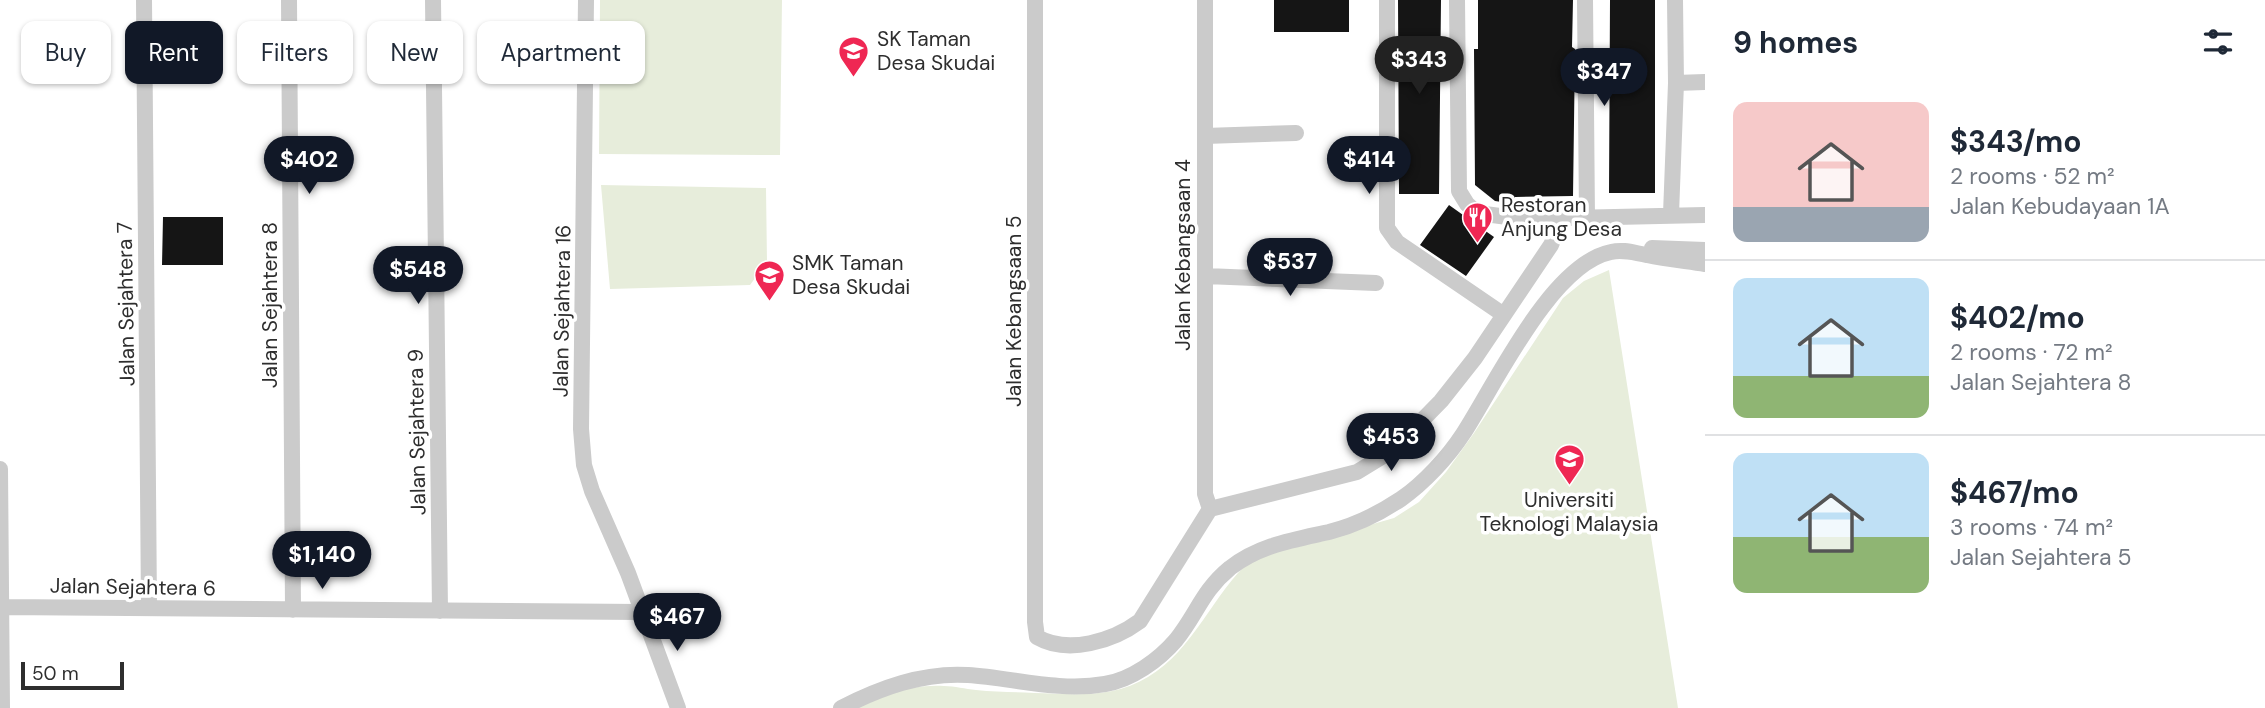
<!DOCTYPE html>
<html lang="en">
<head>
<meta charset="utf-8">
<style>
	:root { --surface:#fff; --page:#f2f2f3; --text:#1f2937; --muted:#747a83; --line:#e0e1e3; --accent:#111827 }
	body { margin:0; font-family:"DM Sans",sans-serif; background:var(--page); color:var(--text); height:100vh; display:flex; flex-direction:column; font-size:26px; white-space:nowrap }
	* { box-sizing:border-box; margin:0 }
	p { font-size:23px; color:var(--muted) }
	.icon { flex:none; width:38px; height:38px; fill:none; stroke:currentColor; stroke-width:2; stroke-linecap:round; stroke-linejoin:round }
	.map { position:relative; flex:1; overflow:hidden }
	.drawer { display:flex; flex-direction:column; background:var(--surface); width:560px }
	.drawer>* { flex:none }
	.hud { position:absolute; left:21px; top:21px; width:665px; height:63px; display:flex; gap:14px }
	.scale { position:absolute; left:21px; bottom:18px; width:103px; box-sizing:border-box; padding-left:7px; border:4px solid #2e2e2e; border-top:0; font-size:19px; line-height:24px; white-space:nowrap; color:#2e2e2e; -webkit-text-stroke:5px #fff; paint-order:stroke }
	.price { position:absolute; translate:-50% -60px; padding:0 16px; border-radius:24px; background:var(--accent); color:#fff; font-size:23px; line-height:46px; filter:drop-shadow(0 2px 4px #0008) }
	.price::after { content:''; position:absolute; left:50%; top:42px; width:21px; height:16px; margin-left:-10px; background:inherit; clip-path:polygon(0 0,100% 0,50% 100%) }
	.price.current { background:#222; color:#fff }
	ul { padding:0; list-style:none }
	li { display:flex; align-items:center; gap:21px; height:175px; padding:0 28px }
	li+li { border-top:2px solid var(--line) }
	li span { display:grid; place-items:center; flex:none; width:196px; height:140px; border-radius:14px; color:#555 }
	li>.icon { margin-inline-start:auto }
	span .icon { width:84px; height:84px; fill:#fffc; stroke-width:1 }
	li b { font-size:30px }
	h2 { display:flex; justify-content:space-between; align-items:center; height:84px; padding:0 28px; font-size:30px }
	.tag { padding:0 24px; border-radius:14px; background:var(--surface); box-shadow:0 2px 5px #0004; font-size:24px; line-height:63px }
	.tag.current { background:var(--accent); color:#fff }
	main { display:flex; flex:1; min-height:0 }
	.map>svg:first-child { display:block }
	.green { fill:#e7eddb }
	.building { fill:#151515 }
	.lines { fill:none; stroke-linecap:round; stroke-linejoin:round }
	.minor { stroke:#cbcbcb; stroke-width:16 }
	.labels { text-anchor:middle; stroke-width:7; stroke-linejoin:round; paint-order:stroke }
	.poi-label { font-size:21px; fill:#2e2e2e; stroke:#fff; text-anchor:start }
	.street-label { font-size:21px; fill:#2e2e2e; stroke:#fff }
</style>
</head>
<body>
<main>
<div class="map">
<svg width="1705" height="708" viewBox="0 0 1705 708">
	<rect width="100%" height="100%" fill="#fff"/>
	<path class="green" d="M 600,0 L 782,0 L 780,155 L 599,154 Z
		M 601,185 L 766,188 L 767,262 L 750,285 L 610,289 Z
		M 1609,270 L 1678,708 L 852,708 C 880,694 913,684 944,686 C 955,686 965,689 976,690 C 995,692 1015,692 1034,693 C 1074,694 1112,699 1148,677 C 1194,650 1213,593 1252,559 L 1394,518 L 1419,502 L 1446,472 L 1474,433 L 1563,298 L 1584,281 Z"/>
	<path class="building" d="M 1274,0 L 1349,0 L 1349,32 L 1274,32 Z
		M 1398,0 L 1441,0 L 1439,194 L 1399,194 Z
		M 1478,0 L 1573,0 L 1572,47 L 1575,49 L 1573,196 L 1515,197 L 1515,204 L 1495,201 L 1475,185 L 1474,49 L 1478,49 Z
		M 1610,0 L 1655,0 L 1655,193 L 1609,193 Z
		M 1449,205 L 1494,237 L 1466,276 L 1420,245 Z
		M 163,217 L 223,217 L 223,265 L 162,265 Z"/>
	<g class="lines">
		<path class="minor" d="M 144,0 L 149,608
			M 289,0 L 293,610
			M 433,0 L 440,611
			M 586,0 L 581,429 L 584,465 L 592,491 L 628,573 L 678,708
			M 1035,0 L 1035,622 L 1037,637 C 1068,655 1113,641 1140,621 L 1210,509 L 1357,472 L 1393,450 L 1441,401 L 1475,358 L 1551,245 L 1556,233 L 1553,218
			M 1205,0 L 1205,494 L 1210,509
			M 1387,0 L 1387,228 L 1397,242 L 1504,315
			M 1457,0 L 1459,191 L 1467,204 L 1477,213 L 1523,219 L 1705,215
			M 1585,0 L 1587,217
			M 1676,83 L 1705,82
			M 1205,136 L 1296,133
			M 1671,214 L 1676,83 L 1675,0
			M 1652,248 L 1705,250
			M 1206,276 L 1376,283
			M 0,469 L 2,708
			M 2,607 L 641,612
			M 841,708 C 880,688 923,672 968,675 C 1013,678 1059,692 1105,684 C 1131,680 1159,660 1176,640 C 1197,614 1202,591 1230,568 C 1260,545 1293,540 1329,532 C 1353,526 1380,513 1401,499 C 1424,483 1448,457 1463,434 C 1495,385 1551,264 1611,252 C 1624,249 1634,253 1647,255 C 1666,259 1686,261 1705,264"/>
	</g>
	<defs>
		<symbol id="school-pin" viewBox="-11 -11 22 30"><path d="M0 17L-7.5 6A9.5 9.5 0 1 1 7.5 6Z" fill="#ef2753" stroke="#fff"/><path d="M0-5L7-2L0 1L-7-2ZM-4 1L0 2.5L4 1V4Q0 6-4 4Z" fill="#fff"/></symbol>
		<symbol id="restaurant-pin" viewBox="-11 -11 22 30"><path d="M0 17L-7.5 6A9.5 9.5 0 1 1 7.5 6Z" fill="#ef2753" stroke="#fff"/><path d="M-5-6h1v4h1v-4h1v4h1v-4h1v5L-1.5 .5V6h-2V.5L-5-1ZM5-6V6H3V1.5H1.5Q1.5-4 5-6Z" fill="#fff"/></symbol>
		<symbol id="university-pin" viewBox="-11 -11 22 30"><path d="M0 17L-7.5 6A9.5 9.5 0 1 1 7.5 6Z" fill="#ef2753" stroke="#fff"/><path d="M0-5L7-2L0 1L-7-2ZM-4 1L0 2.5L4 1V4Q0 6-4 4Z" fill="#fff"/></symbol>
	</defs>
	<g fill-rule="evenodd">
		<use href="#school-pin" x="836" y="34" width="35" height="47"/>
		<use href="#restaurant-pin" x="1460" y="200" width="35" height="47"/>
		<use href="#school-pin" x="752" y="258" width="35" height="47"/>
		<use href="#university-pin" x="1552" y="442" width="35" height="47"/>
	</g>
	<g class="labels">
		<g class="poi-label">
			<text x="877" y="46">SK Taman<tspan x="877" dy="24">Desa Skudai</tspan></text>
			<text x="1501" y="212">Restoran<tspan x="1501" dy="24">Anjung Desa</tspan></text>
			<text x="792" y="270">SMK Taman<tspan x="792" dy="24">Desa Skudai</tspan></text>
			<text x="1569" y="507" text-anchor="middle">Universiti<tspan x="1569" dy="24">Teknologi Malaysia</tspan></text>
		</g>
		<g class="street-label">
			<text transform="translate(1183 255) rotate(-90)" y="7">Jalan Kebangsaan 4</text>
			<text transform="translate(126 304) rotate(-91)" y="7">Jalan Sejahtera 7</text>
			<text transform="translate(270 305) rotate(-90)" y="7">Jalan Sejahtera 8</text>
			<text transform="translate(562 311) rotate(-89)" y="7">Jalan Sejahtera 16</text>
			<text transform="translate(1014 311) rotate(-90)" y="7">Jalan Kebangsaan 5</text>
			<text transform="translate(417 432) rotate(-91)" y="7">Jalan Sejahtera 9</text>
			<text transform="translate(133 587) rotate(1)" y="7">Jalan Sejahtera 6</text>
		</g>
	</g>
</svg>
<div class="scale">50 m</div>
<b class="price current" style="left:1419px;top:96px">$343</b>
<b class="price" style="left:1604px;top:108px">$347</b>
<b class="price" style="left:309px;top:196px">$402</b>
<b class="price" style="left:1369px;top:196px">$414</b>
<b class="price" style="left:1290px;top:298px">$537</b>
<b class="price" style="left:418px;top:306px">$548</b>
<b class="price" style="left:1391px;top:473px">$453</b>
<b class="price" style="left:322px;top:591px">$1,140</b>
<b class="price" style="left:677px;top:653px">$467</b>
<div class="hud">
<a class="tag">Buy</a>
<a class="tag current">Rent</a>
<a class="tag">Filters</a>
<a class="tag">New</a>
<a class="tag">Apartment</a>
</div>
</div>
<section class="drawer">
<h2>9 homes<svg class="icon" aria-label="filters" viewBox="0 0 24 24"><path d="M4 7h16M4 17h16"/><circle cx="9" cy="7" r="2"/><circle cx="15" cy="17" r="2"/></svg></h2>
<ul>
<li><span style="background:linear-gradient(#f6c9c9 75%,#9aa5b1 0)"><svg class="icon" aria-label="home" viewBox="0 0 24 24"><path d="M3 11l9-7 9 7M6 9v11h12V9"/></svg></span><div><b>$343/mo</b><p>2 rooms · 52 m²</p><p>Jalan Kebudayaan 1A</p></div></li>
<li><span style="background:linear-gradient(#bfe0f5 70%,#8fb573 0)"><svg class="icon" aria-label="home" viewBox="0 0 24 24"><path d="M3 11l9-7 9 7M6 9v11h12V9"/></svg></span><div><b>$402/mo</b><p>2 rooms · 72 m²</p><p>Jalan Sejahtera 8</p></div></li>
<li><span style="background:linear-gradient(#bfe0f5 60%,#8fb573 0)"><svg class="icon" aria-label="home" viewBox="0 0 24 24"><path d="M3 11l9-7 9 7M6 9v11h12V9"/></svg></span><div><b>$467/mo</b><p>3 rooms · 74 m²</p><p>Jalan Sejahtera 5</p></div></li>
</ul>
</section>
</main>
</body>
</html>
